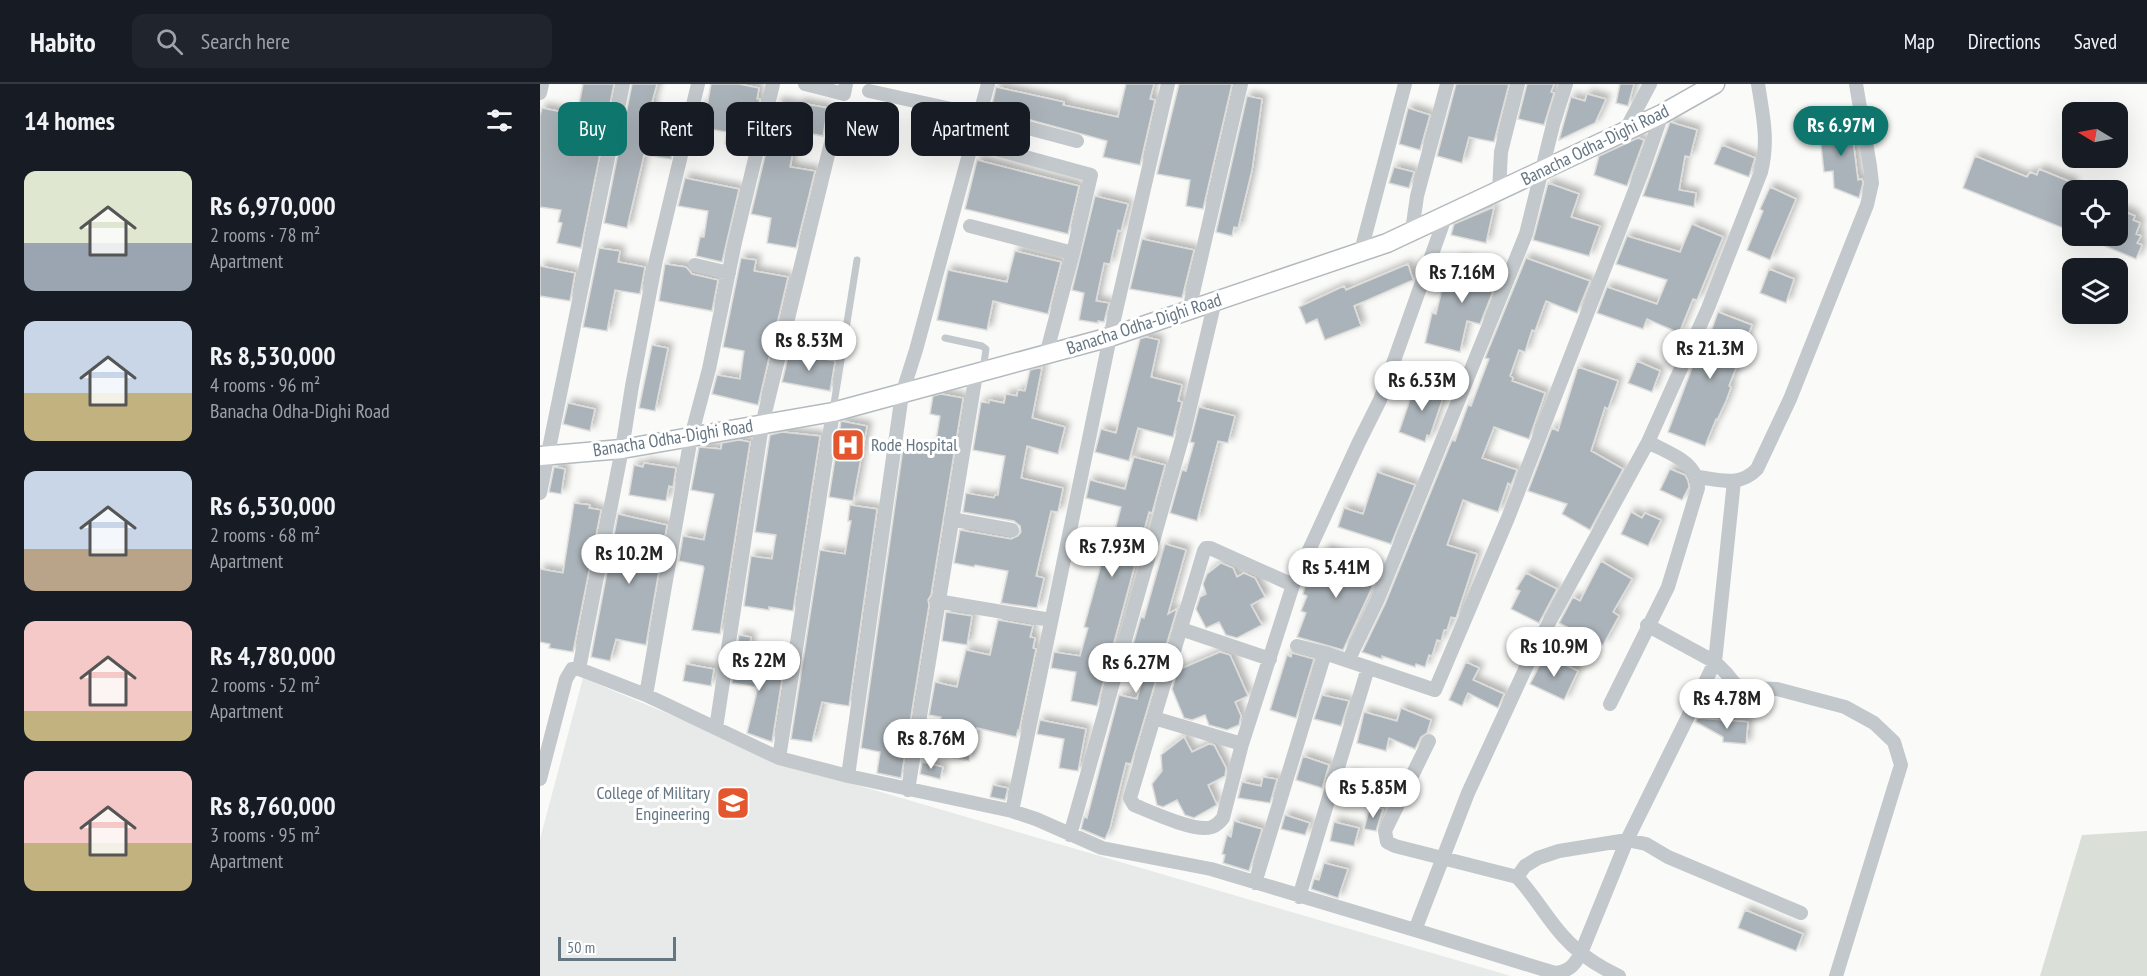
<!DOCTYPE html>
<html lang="en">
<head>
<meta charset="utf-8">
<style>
	:root { --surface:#171b24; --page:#20242c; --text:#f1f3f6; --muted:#9ea1a6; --line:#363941; --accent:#0f766e }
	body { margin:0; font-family:"PT Sans Narrow",sans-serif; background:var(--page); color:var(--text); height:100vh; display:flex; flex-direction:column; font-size:22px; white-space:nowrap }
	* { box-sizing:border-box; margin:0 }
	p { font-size:20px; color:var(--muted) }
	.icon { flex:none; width:33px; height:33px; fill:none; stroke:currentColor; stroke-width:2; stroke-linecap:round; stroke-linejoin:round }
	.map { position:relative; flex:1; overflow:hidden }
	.details { display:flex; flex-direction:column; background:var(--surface); width:540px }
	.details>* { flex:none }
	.banner { position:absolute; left:18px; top:18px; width:570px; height:54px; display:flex; gap:12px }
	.needle { width:39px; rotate:280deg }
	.tools { position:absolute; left:1522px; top:18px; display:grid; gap:12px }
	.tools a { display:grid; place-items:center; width:66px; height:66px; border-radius:12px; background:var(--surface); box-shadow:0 6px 24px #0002; font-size:30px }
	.scale { position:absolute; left:18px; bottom:15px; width:118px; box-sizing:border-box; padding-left:6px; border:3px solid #657683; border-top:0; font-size:16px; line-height:21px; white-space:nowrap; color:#657683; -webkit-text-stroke:4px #fff; paint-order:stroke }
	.price { position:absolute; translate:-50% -51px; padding:0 14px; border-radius:21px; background:#fff; color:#222; font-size:20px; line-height:39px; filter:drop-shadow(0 2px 3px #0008) }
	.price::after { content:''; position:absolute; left:50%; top:36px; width:18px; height:14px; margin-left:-9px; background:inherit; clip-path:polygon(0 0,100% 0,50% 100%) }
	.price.current { background:var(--accent); color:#fff }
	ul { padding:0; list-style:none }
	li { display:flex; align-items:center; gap:18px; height:150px; padding:0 24px }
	li span { display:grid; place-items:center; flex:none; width:168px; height:120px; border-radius:12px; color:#555 }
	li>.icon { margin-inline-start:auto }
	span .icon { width:72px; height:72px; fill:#fffc; stroke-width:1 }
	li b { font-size:26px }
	h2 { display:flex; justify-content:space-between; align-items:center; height:72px; padding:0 24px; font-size:26px }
	.pill { padding:0 21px; border-radius:12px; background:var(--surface); box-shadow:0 6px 24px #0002; font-size:21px; line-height:54px }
	.pill.current { background:var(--accent); color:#fff }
	header { display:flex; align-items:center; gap:36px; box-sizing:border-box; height:84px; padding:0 30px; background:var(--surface); border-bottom:2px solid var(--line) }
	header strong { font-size:28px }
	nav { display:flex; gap:33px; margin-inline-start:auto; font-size:21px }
	.search { width:420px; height:54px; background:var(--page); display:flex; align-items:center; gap:15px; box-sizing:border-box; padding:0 21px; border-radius:12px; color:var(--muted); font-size:22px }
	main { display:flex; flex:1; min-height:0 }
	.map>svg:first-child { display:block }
	.built { fill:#e8e9e9 }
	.green { fill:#dadfd7 }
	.building { fill:#aab3b9; stroke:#dcdcda; stroke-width:1.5; filter:url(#shadow) }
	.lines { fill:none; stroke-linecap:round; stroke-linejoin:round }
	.secondary-casing { stroke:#b3babf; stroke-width:21 }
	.lane { stroke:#c3c8cc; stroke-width:7 }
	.street { stroke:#c3c8cc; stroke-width:14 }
	.secondary { stroke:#fff; stroke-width:18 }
	.labels { text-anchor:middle; stroke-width:6; stroke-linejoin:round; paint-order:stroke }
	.street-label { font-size:18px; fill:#657683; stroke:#fff }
	.poi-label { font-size:18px; fill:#657683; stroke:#fff; text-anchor:start }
</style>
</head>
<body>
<header>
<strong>Habito</strong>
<div class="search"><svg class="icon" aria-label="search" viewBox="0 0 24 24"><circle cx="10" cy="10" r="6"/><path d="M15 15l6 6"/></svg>Search here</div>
<nav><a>Map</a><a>Directions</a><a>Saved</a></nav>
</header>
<main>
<section class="details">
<h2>14 homes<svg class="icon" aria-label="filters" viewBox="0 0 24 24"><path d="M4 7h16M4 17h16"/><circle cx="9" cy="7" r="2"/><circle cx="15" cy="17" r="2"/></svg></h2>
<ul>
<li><span style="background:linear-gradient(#dfe7d0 60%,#9aa5b1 0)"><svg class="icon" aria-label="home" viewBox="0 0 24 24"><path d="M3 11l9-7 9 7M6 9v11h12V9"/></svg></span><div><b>Rs 6,970,000</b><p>2 rooms · 78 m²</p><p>Apartment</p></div></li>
<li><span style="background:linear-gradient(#c9d6e8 60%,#c2b280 0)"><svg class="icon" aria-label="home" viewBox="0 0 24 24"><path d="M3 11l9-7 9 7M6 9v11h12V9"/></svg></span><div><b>Rs 8,530,000</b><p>4 rooms · 96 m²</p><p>Banacha Odha-Dighi Road</p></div></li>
<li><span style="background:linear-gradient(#c9d6e8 65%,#b9a48a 0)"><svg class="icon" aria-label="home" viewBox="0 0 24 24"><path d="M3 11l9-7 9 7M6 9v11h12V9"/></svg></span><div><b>Rs 6,530,000</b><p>2 rooms · 68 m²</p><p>Apartment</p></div></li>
<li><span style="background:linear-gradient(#f6c9c9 75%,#c2b280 0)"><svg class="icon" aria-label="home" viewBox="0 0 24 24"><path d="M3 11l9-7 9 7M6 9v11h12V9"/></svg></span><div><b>Rs 4,780,000</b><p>2 rooms · 52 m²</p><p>Apartment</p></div></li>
<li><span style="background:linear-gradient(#f6c9c9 60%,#c2b280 0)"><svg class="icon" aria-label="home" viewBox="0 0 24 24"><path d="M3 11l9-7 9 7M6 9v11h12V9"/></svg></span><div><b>Rs 8,760,000</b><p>3 rooms · 95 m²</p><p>Apartment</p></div></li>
</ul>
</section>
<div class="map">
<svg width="1607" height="892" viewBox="0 0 1607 892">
	<defs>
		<filter id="shadow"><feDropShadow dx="4.5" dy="-4.5" stdDeviation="3" flood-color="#0004"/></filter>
	</defs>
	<rect width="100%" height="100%" fill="#fafaf8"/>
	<path class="built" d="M 43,594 L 255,683 L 971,892 L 0,892 L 0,755 Z"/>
	<path class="green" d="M 1607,747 L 1607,892 L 1500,892 L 1542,751 Z"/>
	<path class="building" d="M 43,0 L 74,0 L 41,164 L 17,159 L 22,139 L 18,138 L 21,126 L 0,123 L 0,32 L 2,24 L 37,31 Z
		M 92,0 L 117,0 L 111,22 L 114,23 L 111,39 L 138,44 L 131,75 L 104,71 L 87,144 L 64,139 Z
		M 171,0 L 199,0 L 219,4 L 217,15 L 220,15 L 208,64 L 185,60 L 187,48 L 158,43 L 162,21 L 167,22 Z
		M 586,0 L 614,0 L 610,15 L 615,16 L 600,81 L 563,73 L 567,57 L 451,25 L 456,3 L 524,18 L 523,21 L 578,33 Z
		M 639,0 L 692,0 L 663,125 L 646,122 L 650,96 L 617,90 Z
		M 916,0 L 969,0 L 954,58 L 929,53 L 922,79 L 897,72 Z
		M 987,0 L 1014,0 L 1011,8 L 1014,9 L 1004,41 L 978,35 Z
		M 1080,0 L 1094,0 L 1088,22 L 1076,19 Z
		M 1047,10 L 1066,15 L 1055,39 L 1019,56 L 1031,13 L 1045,17 Z
		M 707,12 L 722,15 L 712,86 L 698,144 L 694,143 L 692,152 L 676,148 Z
		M 238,18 L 260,22 L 260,19 L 288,24 L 283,52 L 257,47 L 250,83 L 275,87 L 256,164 L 227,159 L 231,134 L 211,130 Z
		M 868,24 L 890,31 L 880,66 L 859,60 Z
		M 1130,38 L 1157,46 L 1150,73 L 1145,72 L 1139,106 L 1156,109 L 1154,123 L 1103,112 Z
		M 1314,39 L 1316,56 L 1313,56 L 1318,96 L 1322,95 L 1323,99 L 1319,114 L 1294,104 L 1293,87 L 1284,88 L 1279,43 Z
		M 1098,54 L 1104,56 L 1087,102 L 1054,91 L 1059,72 Z
		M 1182,61 L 1215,74 L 1209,93 L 1174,80 Z
		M 1435,72 L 1487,93 L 1490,88 L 1497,91 L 1499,85 L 1533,99 L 1533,148 L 1423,104 Z
		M 437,76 L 539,102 L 528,150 L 425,125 Z
		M 854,83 L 874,88 L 869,104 L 849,99 Z
		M 145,94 L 199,105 L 182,178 L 156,172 L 160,153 L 164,153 L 168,127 L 138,122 Z
		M 1008,99 L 1039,110 L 1031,133 L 1060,142 L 1049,172 L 993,156 Z
		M 1230,103 L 1256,115 L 1230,176 L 1207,166 L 1223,127 L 1220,125 Z
		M 555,112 L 588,120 L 581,147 L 578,146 L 570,180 L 564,179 L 556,217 L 569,219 L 564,238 L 558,237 L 558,239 L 539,236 L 544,209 L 532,206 Z
		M 954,123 L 946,159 L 911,151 L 914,140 Z
		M 1578,125 L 1595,132 L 1593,136 L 1600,139 L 1596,150 L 1601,152 L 1597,159 L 1602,161 L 1596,175 L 1541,152 L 1578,152 Z
		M 1152,140 L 1183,153 L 1157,216 L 1153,215 L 1139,249 L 1107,235 L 1103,245 L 1057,229 L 1067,203 L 1117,220 L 1127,196 L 1076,180 L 1087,152 L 1140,168 Z
		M 602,155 L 654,166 L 642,214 L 590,205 Z
		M 59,164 L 80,167 L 78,178 L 105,183 L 100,210 L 75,206 L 67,247 L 43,243 Z
		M 475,167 L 521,178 L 508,230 L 453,217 L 447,246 L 397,236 L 408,186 L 467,198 Z
		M 201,174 L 216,176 L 214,187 L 248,193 L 218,321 L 172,310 L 177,291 L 200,295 L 204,267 L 183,263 Z
		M 986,174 L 1050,197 L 1037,229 L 1006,217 L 995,247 L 992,246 L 985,268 L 979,266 L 970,292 L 973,294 L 972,297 L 1005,309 L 989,355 L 954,343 L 942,374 L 977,386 L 971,401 L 968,399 L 958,428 L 923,416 L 907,461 L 937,470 L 916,534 L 911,533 L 907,546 L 904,546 L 901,557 L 897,556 L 892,572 L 889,571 L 885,583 L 876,580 L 875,583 L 842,572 L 842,575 L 822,568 L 845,520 L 912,356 L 915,357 L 928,321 L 931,322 L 949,275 L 945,274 Z
		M 918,175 L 961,187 L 940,240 L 927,237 L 920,268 L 885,259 L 892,229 L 896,230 L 903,201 L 910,203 Z
		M 125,180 L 146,183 L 152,190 L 178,196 L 172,227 L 119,217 Z
		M 868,180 L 873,196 L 814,222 L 821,242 L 785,256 L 777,235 L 766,240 L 759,223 L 804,202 L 806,206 Z
		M 0,182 L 35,189 L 30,217 L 0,212 Z
		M 1229,185 L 1254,195 L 1246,219 L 1220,209 Z
		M 1178,228 L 1212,241 L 1189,302 L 1191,303 L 1186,317 L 1177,336 L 1176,335 L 1165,362 L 1128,348 L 1158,268 L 1164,254 L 1168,256 Z
		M 606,253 L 619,256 L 611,293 L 642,301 L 638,317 L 642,318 L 633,353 L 598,344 L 589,377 L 555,368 L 561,345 L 576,349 L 600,255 Z
		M 112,261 L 128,264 L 115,327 L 99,324 Z
		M 249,269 L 295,277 L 290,307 L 242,298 Z
		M 1097,277 L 1120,287 L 1112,308 L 1088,299 Z
		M 502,283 L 492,334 L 525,343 L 518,370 L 487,362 L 481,394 L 523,404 L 518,428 L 511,427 L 496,492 L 504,494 L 497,524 L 461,519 L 468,487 L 435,481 L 434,483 L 414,479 L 420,446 L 471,455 L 478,452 L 481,448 L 480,442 L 474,437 L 423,428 L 426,409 L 454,414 L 455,411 L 458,411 L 465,372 L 433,366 L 441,318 L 449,319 L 449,316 L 464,319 L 466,310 L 477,312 L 478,306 L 485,307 L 490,286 Z
		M 1038,283 L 1078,297 L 1068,325 L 1065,323 L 1051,367 L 1083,385 L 1050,446 L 1022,430 L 1027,420 L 988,407 L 1012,344 L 1018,347 Z
		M 876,298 L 905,308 L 890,352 L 887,351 L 885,358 L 859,348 Z
		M 401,310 L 423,314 L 391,511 L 388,516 L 389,521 L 361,694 L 337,689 L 340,668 L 321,664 L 363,364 L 390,369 L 391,363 L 395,363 L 400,332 L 390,330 L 393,312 Z
		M 28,319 L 55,325 L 50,347 L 23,340 Z
		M 659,323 L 695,332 L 688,359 L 678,357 L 657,437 L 630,429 L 642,386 L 646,387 L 654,359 L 650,358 Z
		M 301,337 L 327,342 L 313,417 L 289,413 Z
		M 242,348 L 280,352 L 253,527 L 229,523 L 229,526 L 204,522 L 211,472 L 232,475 L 236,451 L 215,448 L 230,351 Z
		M 199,356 L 210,358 L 180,550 L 152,546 L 164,484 L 163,482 L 139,477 L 143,452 L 164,456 L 174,410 L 151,406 L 159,363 L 181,365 L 182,359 Z
		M 594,373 L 625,381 L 612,429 L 609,428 L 557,622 L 531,617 L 536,588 L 511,584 L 514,568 L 540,572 L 548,544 L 544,543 L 561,481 L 566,469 L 569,470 L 581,423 L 546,414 L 550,396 L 585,405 Z
		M 104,379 L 136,384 L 133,403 L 129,402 L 126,417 L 89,411 L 94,381 L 103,383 Z
		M 14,383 L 25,385 L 21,410 L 9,408 Z
		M 1130,385 L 1145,391 L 1148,397 L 1149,403 L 1142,416 L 1120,406 Z
		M 837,388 L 875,401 L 851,460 L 798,443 L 804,424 L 823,430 Z
		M 34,419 L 50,421 L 49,424 L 61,426 L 33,568 L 9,564 L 10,560 L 0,558 L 0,485 L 23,489 Z
		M 310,421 L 337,425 L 309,622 L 282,618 L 272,658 L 251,655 L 280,466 L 305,470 L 311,437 L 308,437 Z
		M 1091,428 L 1102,434 L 1105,429 L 1121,436 L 1108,462 L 1081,450 Z
		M 78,430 L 127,441 L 106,561 L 76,555 L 70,577 L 51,573 Z
		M 625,460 L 646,466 L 628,530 L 637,525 L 591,680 L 586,679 L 570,744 L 565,755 L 541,745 L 544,733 L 547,734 L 579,611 L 597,615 L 607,579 L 589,574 L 601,533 L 604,534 Z
		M 785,465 L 841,484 L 803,566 L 757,553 L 766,529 L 761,527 L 767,512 L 763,510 L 766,499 L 773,501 Z
		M 1061,477 L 1092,495 L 1073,528 L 1079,532 L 1063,561 L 1019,539 L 1033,513 L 1040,517 Z
		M 681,479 L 693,484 L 697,493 L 704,489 L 715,494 L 725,513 L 711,521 L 722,541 L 697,554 L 686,551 L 679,538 L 666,544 L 656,525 L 660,513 L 666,510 L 663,500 L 667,490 Z
		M 986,489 L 1017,505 L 999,539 L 971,525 L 980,507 L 976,505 Z
		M 406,528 L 432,532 L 427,561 L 402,557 Z
		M 458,536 L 493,542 L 490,553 L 495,554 L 493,564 L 496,565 L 479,647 L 478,646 L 476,653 L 437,644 L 429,677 L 401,671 L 404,656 L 397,654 L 401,633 L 389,631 L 395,598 L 417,603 L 426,566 L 450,571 Z
		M 199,551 L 211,553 L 206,583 L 243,589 L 232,658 L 207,649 L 218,603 L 192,599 Z
		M 680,568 L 690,571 L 708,612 L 695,618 L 701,632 L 699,641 L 687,646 L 669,641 L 665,631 L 652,636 L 644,634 L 632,605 L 638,586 Z
		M 752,569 L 774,575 L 756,634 L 730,626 L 747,571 L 751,573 Z
		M 1005,571 L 1038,587 L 1024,616 L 990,600 Z
		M 926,578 L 939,584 L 933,596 L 964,610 L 958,624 L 928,609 L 922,622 L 909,616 Z
		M 146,580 L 174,585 L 171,602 L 143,597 Z
		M 782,611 L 809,617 L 801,642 L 774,635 Z
		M 861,624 L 891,636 L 887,649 L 881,653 L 875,665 L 849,654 L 846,667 L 817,659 L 824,628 L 857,637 Z
		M 1157,634 L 1208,638 L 1206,660 L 1183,658 L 1183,653 L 1156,638 Z
		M 500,636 L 546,645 L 538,687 L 519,684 L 524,655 L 497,650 Z
		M 644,653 L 652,668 L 669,660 L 674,661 L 686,684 L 685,692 L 668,701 L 677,721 L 654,734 L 645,731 L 637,716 L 623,723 L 617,721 L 612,700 L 622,687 L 621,671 Z
		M 763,672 L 789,681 L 782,704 L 756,696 Z
		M 382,678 L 403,683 L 400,695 L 380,690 Z
		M 809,691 L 837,698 L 833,712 L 806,705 Z
		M 723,693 L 737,695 L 730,719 L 698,714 L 702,698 L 721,702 Z
		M 453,701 L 468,704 L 465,716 L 450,713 Z
		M 830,722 L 843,725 L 836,747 L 824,745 Z
		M 745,731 L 770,739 L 765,751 L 741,745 Z
		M 694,737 L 722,745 L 709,787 L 683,779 L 685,771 L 682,770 L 687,751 L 691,753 Z
		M 794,738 L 819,744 L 814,762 L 790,757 Z
		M 784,779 L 808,785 L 798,814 L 771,805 L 774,795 L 779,796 Z
		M 1205,826 L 1263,850 L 1256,867 L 1198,844 Z"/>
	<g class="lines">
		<defs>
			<path id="secondary" d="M 0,372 L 82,365 L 293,328 L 570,253 L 847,159 L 1122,30 L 1175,0"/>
		</defs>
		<use href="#secondary" class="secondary-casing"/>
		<path class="lane" d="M 405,254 L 442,262 L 446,265 L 443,286
			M 293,326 L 317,176"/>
		<path class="street" d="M 265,0 L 304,10 L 306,0
			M 329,7 L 439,31 L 537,57
			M 0,9 L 2,0
			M 1085,47 L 1110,0
			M 445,62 L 551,91 L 533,169
			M 959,107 L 961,68 L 978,0
			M 430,142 L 533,169 L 506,271
			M 872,147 L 877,112 L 907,0
			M 821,167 L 865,0
			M 155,181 L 189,189
			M 649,226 L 701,0
			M 1158,393 C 1180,396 1200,403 1217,385 L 1250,315 L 1327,121 L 1332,99 L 1330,82 L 1316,0
			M 0,409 L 83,0
			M 411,435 L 472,446
			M 753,501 L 670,464 L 666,464 L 664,467 L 590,714 L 594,721 C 611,728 656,749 672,743 C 677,741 680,738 683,734 L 702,660 L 753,501 L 818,360 L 840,316 L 906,131
			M 397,517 L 511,536
			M 1107,541 L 1175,578 L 1187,590 L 1195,600 L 1205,604 L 1237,605 L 1305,623 L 1334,639 L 1354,658 L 1361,681 L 1296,892
			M 641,545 L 730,575
			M 757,562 L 785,569 L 895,606 L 968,434 L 1102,88 L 1122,30
			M 808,577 L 837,517 L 986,150 L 1013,41 L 1026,0
			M 39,585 L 82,365 L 92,302 L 116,176 L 158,0
			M 106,611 L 151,353 L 169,285 L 195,158 L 233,0
			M 1070,620 L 1128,503 L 1158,404 C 1157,377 1130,370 1108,358
			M 614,634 L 702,660
			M 176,644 L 222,341 L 297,34
			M 889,657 L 845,747 L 847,758 L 855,762 L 977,793 L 985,782 L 998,774 L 1019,767 L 1087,756 L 1106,760 L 1128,773 L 1261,829
			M 239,674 L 293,328
			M 308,692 L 362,310 L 376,266 L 448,0
			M 0,695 L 26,595 L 32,585 L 39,585 L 106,611 L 239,674 L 308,692 L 472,727 L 496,735 L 562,764 L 671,785 L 875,846 L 928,709 L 994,566 L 1108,358 L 1168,224 L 1221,88 C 1229,56 1223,32 1218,0
			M 368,706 L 436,290
			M 472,727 L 570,253 L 628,0
			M 530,751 L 645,344 L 675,217
			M 977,793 C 994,811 1006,833 1023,852 C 1039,870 1057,882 1079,892
			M 715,799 L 785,569
			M 759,813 L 828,584
			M 875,846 L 1015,889 C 1029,887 1034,882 1041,869 L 1087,756 L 1175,578 L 1194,397"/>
		<use href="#secondary" class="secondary"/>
	</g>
	<defs>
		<symbol id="hospital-square" viewBox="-11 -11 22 22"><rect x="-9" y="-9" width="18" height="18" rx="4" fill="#e4572e" stroke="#fff"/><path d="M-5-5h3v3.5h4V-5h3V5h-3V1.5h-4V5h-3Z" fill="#fff"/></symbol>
		<symbol id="university-square" viewBox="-11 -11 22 22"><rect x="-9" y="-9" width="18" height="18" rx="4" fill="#e4572e" stroke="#fff"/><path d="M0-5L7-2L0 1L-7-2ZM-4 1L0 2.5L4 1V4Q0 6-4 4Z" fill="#fff"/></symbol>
	</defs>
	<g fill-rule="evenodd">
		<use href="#hospital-square" x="289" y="342" width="38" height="38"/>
		<use href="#university-square" x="174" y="700" width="38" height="38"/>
	</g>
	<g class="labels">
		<g class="street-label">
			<text transform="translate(1055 61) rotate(-26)" y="6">Banacha Odha-Dighi Road</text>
			<text transform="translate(604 240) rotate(-18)" y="6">Banacha Odha-Dighi Road</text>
			<text transform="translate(133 354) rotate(-9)" y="6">Banacha Odha-Dighi Road</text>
		</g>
		<g class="poi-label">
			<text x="331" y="367">Rode Hospital</text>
			<text x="170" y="715" text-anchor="end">College of Military<tspan x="170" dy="21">Engineering</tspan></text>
		</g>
	</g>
</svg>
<div class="tools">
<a><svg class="needle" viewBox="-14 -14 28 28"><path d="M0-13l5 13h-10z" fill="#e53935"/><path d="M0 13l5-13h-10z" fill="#9ea1a6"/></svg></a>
<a><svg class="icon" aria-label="locate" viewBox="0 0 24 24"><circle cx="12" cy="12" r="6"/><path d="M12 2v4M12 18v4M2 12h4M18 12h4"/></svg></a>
<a><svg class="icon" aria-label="layers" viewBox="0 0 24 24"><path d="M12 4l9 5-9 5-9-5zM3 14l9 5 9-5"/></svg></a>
</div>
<div class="scale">50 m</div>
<b class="price current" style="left:1301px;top:73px">Rs 6.97M</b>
<b class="price" style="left:922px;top:220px">Rs 7.16M</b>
<b class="price" style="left:269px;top:288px">Rs 8.53M</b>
<b class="price" style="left:1170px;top:296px">Rs 21.3M</b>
<b class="price" style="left:882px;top:328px">Rs 6.53M</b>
<b class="price" style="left:572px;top:494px">Rs 7.93M</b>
<b class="price" style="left:89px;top:501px">Rs 10.2M</b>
<b class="price" style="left:796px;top:515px">Rs 5.41M</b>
<b class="price" style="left:1014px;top:594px">Rs 10.9M</b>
<b class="price" style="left:219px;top:608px">Rs 22M</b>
<b class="price" style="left:596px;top:610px">Rs 6.27M</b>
<b class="price" style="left:1187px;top:646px">Rs 4.78M</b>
<b class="price" style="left:391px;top:686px">Rs 8.76M</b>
<b class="price" style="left:833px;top:735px">Rs 5.85M</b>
<div class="banner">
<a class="pill current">Buy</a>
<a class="pill">Rent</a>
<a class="pill">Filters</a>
<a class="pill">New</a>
<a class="pill">Apartment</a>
</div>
</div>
</main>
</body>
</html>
